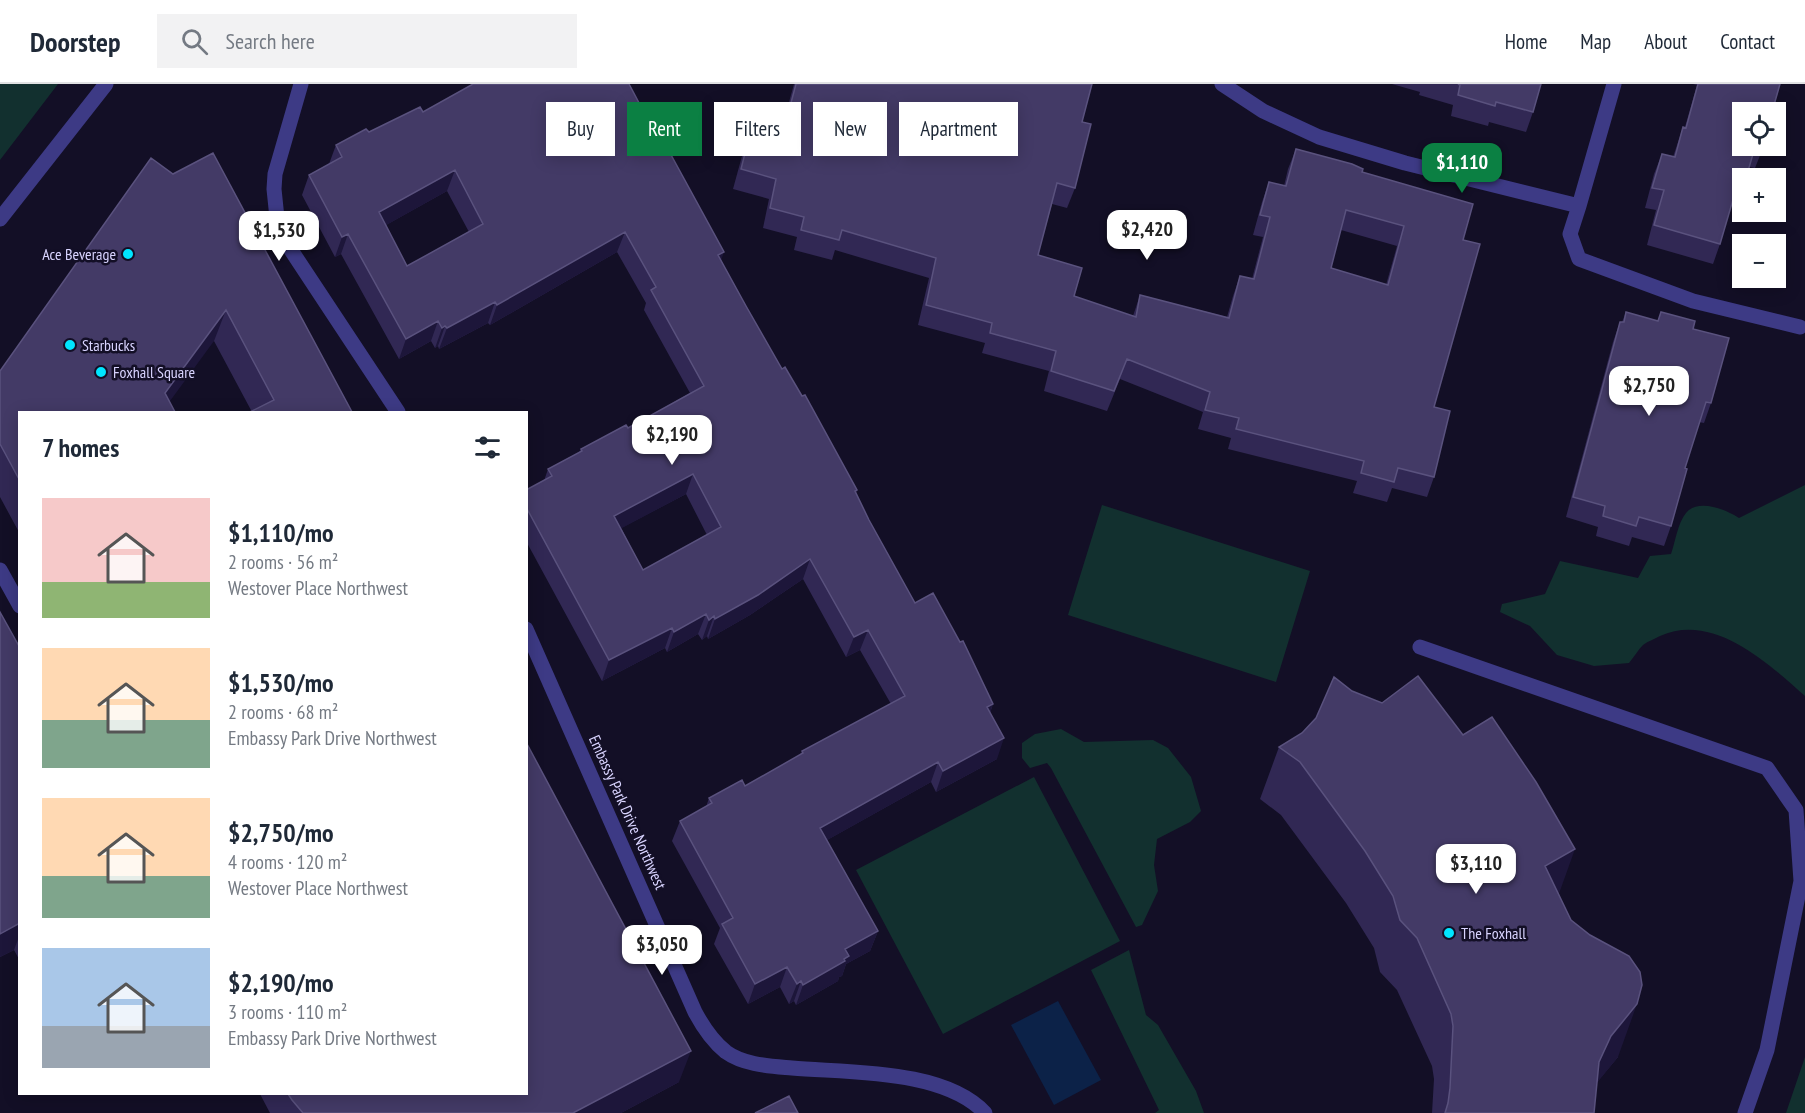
<!DOCTYPE html>
<html lang="en">
<head>
<meta charset="utf-8">
<style>
	:root { --surface:#fff; --page:#f2f2f3; --text:#1f2937; --muted:#747a83; --line:#e0e1e3; --accent:#0b8043 }
	body { margin:0; font-family:"PT Sans Narrow",sans-serif; background:var(--page); color:var(--text); height:100vh; display:flex; flex-direction:column; font-size:22px; white-space:nowrap }
	* { box-sizing:border-box; margin:0 }
	p { font-size:20px; color:var(--muted) }
	.icon { flex:none; width:33px; height:33px; fill:none; stroke:currentColor; stroke-width:2; stroke-linecap:round; stroke-linejoin:round }
	.map { position:relative; flex:1; overflow:hidden }
	.sheet { position:absolute; left:18px; top:327px; width:510px; height:684px; display:flex; flex-direction:column; background:var(--surface); border-radius:0px; box-shadow:0 3px 15px #0003 }
	.sheet>* { flex:none }
	.guide { position:absolute; left:546px; top:18px; width:570px; height:54px; display:flex; gap:12px }
	.buttons { position:absolute; left:1732px; top:18px; display:grid; gap:12px }
	.buttons a { display:grid; place-items:center; width:54px; height:54px; border-radius:0px; background:var(--surface); box-shadow:0 3px 15px #0003; font-size:30px }
	.price { position:absolute; translate:-50% -51px; padding:0 14px; border-radius:12px; background:#fff; color:#222; font-size:20px; line-height:39px; filter:drop-shadow(0 2px 3px #0008) }
	.price::after { content:''; position:absolute; left:50%; top:36px; width:18px; height:14px; margin-left:-9px; background:inherit; clip-path:polygon(0 0,100% 0,50% 100%) }
	.price.selected { background:var(--accent); color:#fff }
	ul { padding:0; list-style:none }
	li { display:flex; align-items:center; gap:18px; height:150px; padding:0 24px }
	li span { display:grid; place-items:center; flex:none; width:168px; height:120px; border-radius:0px; color:#555 }
	li>.icon { margin-inline-start:auto }
	span .icon { width:72px; height:72px; fill:#fffc; stroke-width:1 }
	li b { font-size:26px }
	h2 { display:flex; justify-content:space-between; align-items:center; height:72px; padding:0 24px; font-size:26px }
	.chip { padding:0 21px; border-radius:0px; background:var(--surface); box-shadow:0 3px 15px #0003; font-size:21px; line-height:54px }
	.chip.selected { background:var(--accent); color:#fff }
	header { display:flex; align-items:center; gap:36px; box-sizing:border-box; height:84px; padding:0 30px; background:var(--surface); border-bottom:2px solid var(--line) }
	header strong { font-size:28px }
	nav { display:flex; gap:33px; margin-inline-start:auto; font-size:21px }
	.search { width:420px; height:54px; background:var(--page); display:flex; align-items:center; gap:15px; box-sizing:border-box; padding:0 21px; border-radius:0px; color:var(--muted); font-size:22px }
	.map>svg:first-child { display:block }
	.green { fill:#12302f }
	.water { fill:#0c2248 }
	.lines { fill:none; stroke-linecap:round; stroke-linejoin:round }
	.minor { stroke:#3d3a85; stroke-width:15 }
	.wall { fill:#312854; fill-rule:evenodd }
	.shaded-wall { fill:#1d163a }
	.building { fill:#433a66; stroke:#5a527e; stroke-width:1.5; fill-rule:evenodd }
	.poi-dot { fill:#00e5ff; stroke:#130f26; stroke-width:2 }
	.labels { text-anchor:middle; stroke-width:5; stroke-linejoin:round; paint-order:stroke }
	.poi-label { font-size:16px; fill:#d9d4ff; stroke:#130f26; text-anchor:start }
	.street-label { font-size:16px; fill:#d9d4ff; stroke:#130f26 }
</style>
</head>
<body>
<header>
<strong>Doorstep</strong>
<div class="search"><svg class="icon" aria-label="search" viewBox="0 0 24 24"><circle cx="10" cy="10" r="6"/><path d="M15 15l6 6"/></svg>Search here</div>
<nav><a>Home</a><a>Map</a><a>About</a><a>Contact</a></nav>
</header>
<div class="map">
<svg width="1805" height="1029" viewBox="0 0 1805 1029">
	<rect width="100%" height="100%" fill="#130f26"/>
	<path class="green" d="M 0,0 L 58,0 L 0,76 Z
		M 1805,401 L 1805,612 C 1768,579 1713,528 1660,552 C 1655,555 1648,557 1643,561 C 1638,566 1634,573 1629,579 L 1594,582 L 1557,571 L 1530,542 L 1500,528 L 1502,520 L 1545,510 L 1560,477 L 1638,494 L 1650,472 L 1671,470 C 1675,459 1678,438 1686,429 C 1698,414 1727,426 1739,434 Z
		M 1102,421 L 1310,487 L 1276,598 L 1068,531 Z
		M 1061,645 L 1084,658 L 1153,656 L 1168,664 L 1191,693 L 1201,727 L 1190,738 L 1157,755 L 1154,781 L 1158,807 L 1142,841 L 1136,843 L 1051,684 L 1047,679 L 1030,684 L 1022,674 L 1022,659 L 1035,650 Z
		M 1034,693 L 1120,857 L 943,950 L 856,786 Z
		M 1129,866 L 1146,931 L 1158,941 L 1196,1007 L 1204,1029 L 1155,1029 L 1159,1026 L 1091,886 Z
		M 1805,973 L 1805,1029 L 1786,1029 Z"/>
	<path class="water" d="M 1058,917 L 1101,996 L 1054,1021 L 1011,941 Z"/>
	<g class="lines">
		<path class="minor" d="M 301,0 L 275,90 L 274,105 L 277,134 L 289,163 L 398,328
			M 1222,0 L 1263,27 L 1319,53 L 1405,79 L 1579,122 L 1614,0
			M 1579,122 L 1570,150 L 1579,175 L 1693,217 L 1800,243
			M 0,135 L 106,0
			M 0,486 L 20,522
			M 526,545 L 695,928 C 703,943 712,957 726,968 C 744,981 770,982 792,984 C 850,989 944,985 985,1029
			M 1420,563 L 1767,684 L 1796,726 L 1801,797 L 1767,966 L 1745,1029"/>
	</g>
	<path class="wall" d="M 794,0 L 1092,0 L 1082,38 L 1075,104 L 1067,124 L 1052,120 L 1038,171 L 1074,212 L 1133,232 L 1140,211 L 1227,233 L 1233,212 L 1240,192 L 1252,195 L 1263,153 L 1253,151 L 1262,118 L 1269,98 L 1284,102 L 1288,85 L 1296,65 L 1362,88 L 1463,156 L 1434,323 L 1434,393 L 1427,413 L 1392,404 L 1387,418 L 1353,409 L 1357,397 L 1228,365 L 1231,354 L 1198,345 L 1203,328 L 1120,295 L 1107,327 L 1044,307 L 1049,287 L 982,269 L 985,259 L 918,241 L 929,194 L 835,166 L 832,176 L 794,166 L 797,153 L 763,144 L 769,115 L 733,105 L 748,50 L 755,30 L 758,31 L 761,23 L 786,29 ZM 1341,146 L 1397,162 L 1386,201 L 1331,184 Z
		M 1392,0 L 1541,0 L 1533,28 L 1526,48 L 1489,38 L 1488,42 L 1451,32 L 1453,21 L 1419,11 L 1420,8 Z
		M 1693,0 L 1780,0 L 1763,64 L 1755,84 L 1749,83 L 1746,94 L 1743,94 L 1743,103 L 1739,114 L 1734,113 L 1720,160 L 1713,180 L 1647,161 L 1656,126 L 1645,124 L 1654,90 L 1662,70 L 1673,73 L 1683,43 L 1685,43 L 1697,1 Z
		M 423,28 L 721,176 L 746,222 L 782,285 L 802,312 L 857,406 L 856,409 L 869,436 L 915,519 L 993,620 L 990,629 L 997,675 L 936,708 L 931,698 L 827,756 L 878,847 L 870,867 L 846,880 L 842,892 L 839,893 L 838,897 L 796,921 L 794,917 L 789,920 L 780,903 L 748,920 L 714,860 L 720,844 L 672,757 L 680,737 L 706,723 L 709,714 L 745,702 L 800,671 L 802,667 L 891,620 L 860,566 L 846,573 L 803,495 L 750,531 L 708,555 L 707,552 L 702,556 L 698,550 L 667,568 L 665,564 L 602,597 L 526,457 L 526,406 L 544,397 L 548,385 L 579,368 L 581,365 L 628,344 L 690,309 L 644,226 L 646,219 L 617,168 L 490,241 L 488,239 L 439,265 L 438,262 L 435,264 L 431,257 L 399,275 L 341,170 L 335,173 L 302,111 L 309,91 L 329,80 L 336,61 ZM 447,107 L 469,148 L 407,182 L 386,141 ZM 686,410 L 707,451 L 643,486 L 621,444 Z
		M 151,74 L 352,328 L 252,328 L 214,257 L 20,328 L 20,450 L 0,413 L 0,287 Z
		M 1626,228 L 1658,237 L 1661,228 L 1693,245 L 1711,319 L 1704,339 L 1699,338 L 1685,384 L 1671,442 L 1664,462 L 1632,453 L 1629,462 L 1596,452 L 1598,443 L 1566,433 L 1613,258 L 1620,238 L 1622,238 Z
		M 0,528 L 20,564 L 20,877 L 14,866 L 0,873 Z
		M 1279,663 L 1559,811 L 1618,973 L 1597,998 L 1594,1029 L 1432,1029 L 1434,995 L 1432,982 L 1397,906 L 1380,888 L 1374,864 L 1346,819 L 1281,731 L 1260,715 Z
		M 679,998 L 621,1029 L 270,1029 L 260,1010 L 526,1010 Z"/>
	<path class="shaded-wall" d="M 455,86 L 447,107 L 372,149 L 379,128 Z
		M 625,148 L 617,168 L 490,241 L 497,221 Z
		M 348,150 L 341,170 L 335,173 L 342,153 Z
		M 724,168 L 717,188 L 718,171 Z
		M 495,218 L 488,239 L 439,265 L 447,244 Z
		M 226,226 L 214,257 L 162,328 L 165,309 Z
		M 438,237 L 431,257 L 399,275 L 406,255 Z
		M 445,242 L 438,262 L 435,264 L 442,244 Z
		M 693,390 L 686,410 L 607,452 L 614,432 Z
		M 810,475 L 803,495 L 750,531 L 708,555 L 715,535 Z
		M 706,530 L 698,550 L 667,568 L 674,548 Z
		M 714,532 L 707,552 L 702,556 L 709,536 Z
		M 672,544 L 665,564 L 602,597 L 609,576 Z
		M 868,546 L 860,566 L 846,573 L 854,553 Z
		M 993,620 L 986,640 L 987,623 Z
		M 1004,654 L 997,675 L 936,708 L 943,687 Z
		M 938,678 L 931,698 L 813,764 L 820,744 Z
		M 1575,765 L 1556,818 L 1545,782 Z
		M 20,839 L 20,850 L 14,866 L 0,873 L 0,850 Z
		M 878,847 L 870,867 L 846,880 L 842,892 L 839,893 L 838,897 L 796,921 L 803,901 L 845,865 Z
		M 787,883 L 780,903 L 748,920 L 755,900 Z
		M 801,897 L 794,917 L 789,920 L 797,900 Z
		M 1637,920 L 1618,973 L 1592,1005 L 1599,978 L 1611,952 Z
		M 691,967 L 679,998 L 621,1029 L 573,1029 Z"/>
	<path class="building" d="M 473,0 L 629,0 L 655,49 L 658,47 L 724,168 L 718,171 L 746,222 L 782,285 L 785,283 L 802,312 L 805,311 L 857,406 L 855,407 L 869,436 L 915,519 L 933,509 L 960,558 L 963,557 L 993,620 L 987,623 L 1004,654 L 943,687 L 938,678 L 820,744 L 878,847 L 845,865 L 849,872 L 844,875 L 845,877 L 803,901 L 801,897 L 797,900 L 787,883 L 755,900 L 722,840 L 733,834 L 680,737 L 712,719 L 709,714 L 742,696 L 745,702 L 803,669 L 802,667 L 905,612 L 868,546 L 854,553 L 810,475 L 758,511 L 715,535 L 714,532 L 709,536 L 706,530 L 674,548 L 672,544 L 609,576 L 526,423 L 526,406 L 552,392 L 548,385 L 582,367 L 581,365 L 626,341 L 628,344 L 704,302 L 651,206 L 656,203 L 625,148 L 497,221 L 495,218 L 447,244 L 445,242 L 442,244 L 438,237 L 406,255 L 348,150 L 342,153 L 309,91 L 342,73 L 336,61 L 366,45 L 369,48 L 420,23 L 423,28 ZM 455,86 L 483,140 L 407,182 L 379,128 ZM 693,390 L 721,443 L 643,486 L 614,432 Z
		M 796,0 L 1092,0 L 1082,38 L 1091,40 L 1075,104 L 1057,99 L 1038,171 L 1082,184 L 1074,212 L 1136,233 L 1140,211 L 1229,234 L 1240,192 L 1254,195 L 1270,133 L 1260,131 L 1269,98 L 1286,102 L 1296,65 L 1352,80 L 1363,85 L 1362,88 L 1473,120 L 1463,156 L 1480,160 L 1434,323 L 1450,327 L 1434,393 L 1398,384 L 1394,398 L 1361,389 L 1364,377 L 1236,345 L 1239,334 L 1205,326 L 1210,308 L 1127,275 L 1114,307 L 1051,287 L 1056,267 L 990,249 L 992,239 L 926,221 L 936,174 L 842,146 L 839,156 L 801,146 L 804,133 L 770,124 L 776,95 L 741,85 L 755,30 L 759,31 L 761,23 L 788,30 ZM 1346,126 L 1404,142 L 1388,201 L 1331,184 Z
		M 1458,0 L 1541,0 L 1533,28 L 1496,18 L 1495,22 L 1458,11 L 1460,1 Z
		M 1698,0 L 1780,0 L 1772,28 L 1743,28 L 1743,62 L 1764,62 L 1763,64 L 1755,63 L 1746,94 L 1740,92 L 1720,160 L 1654,141 L 1664,106 L 1652,104 L 1662,70 L 1675,73 L 1683,43 L 1686,44 Z
		M 213,69 L 352,328 L 250,328 L 274,316 L 226,226 L 165,309 L 175,328 L 20,328 L 20,397 L 0,360 L 0,287 L 151,74 L 173,90 Z
		M 1626,228 L 1658,237 L 1661,228 L 1695,237 L 1693,245 L 1729,254 L 1711,319 L 1706,318 L 1685,384 L 1687,385 L 1671,442 L 1639,433 L 1636,442 L 1603,432 L 1605,422 L 1573,413 L 1620,238 L 1624,238 Z
		M 0,528 L 20,564 L 20,839 L 0,850 Z
		M 1418,592 L 1463,651 L 1492,633 L 1536,698 L 1575,765 L 1545,782 L 1571,836 L 1590,851 L 1629,872 L 1640,888 L 1642,901 L 1637,920 L 1611,952 L 1599,978 L 1594,1029 L 1445,1029 L 1448,1019 L 1450,1004 L 1453,942 L 1451,930 L 1417,854 L 1400,836 L 1393,812 L 1365,767 L 1300,678 L 1279,663 L 1302,649 L 1316,634 L 1334,593 L 1352,607 L 1382,619 Z
		M 526,658 L 691,967 L 573,1029 L 303,1029 L 292,1016 L 288,1010 L 526,1010 Z
		M 789,1012 L 798,1029 L 755,1029 Z"/>
	<g class="poi-dot">
		<circle cx="128" cy="170" r="6"/>
		<circle cx="70" cy="261" r="6"/>
		<circle cx="101" cy="288" r="6"/>
		<circle cx="1449" cy="849" r="6"/>
	</g>
	<g class="labels">
		<g class="poi-label">
			<text x="116" y="176" text-anchor="end">Ace Beverage</text>
			<text x="82" y="267">Starbucks</text>
			<text x="113" y="294">Foxhall Square</text>
			<text x="1461" y="855">The Foxhall</text>
		</g>
		<g class="street-label">
			<text transform="translate(628 728) rotate(66)" y="6">Embassy Park Drive Northwest</text>
		</g>
	</g>
</svg>
<div class="buttons">
<a><svg class="icon" aria-label="locate" viewBox="0 0 24 24"><circle cx="12" cy="12" r="6"/><path d="M12 2v4M12 18v4M2 12h4M18 12h4"/></svg></a>
<a>+</a>
<a>−</a>
</div>
<b class="price selected" style="left:1462px;top:110px">$1,110</b>
<b class="price" style="left:1147px;top:177px">$2,420</b>
<b class="price" style="left:279px;top:178px">$1,530</b>
<b class="price" style="left:1649px;top:333px">$2,750</b>
<b class="price" style="left:672px;top:382px">$2,190</b>
<b class="price" style="left:1476px;top:811px">$3,110</b>
<b class="price" style="left:662px;top:892px">$3,050</b>
<div class="guide">
<a class="chip">Buy</a>
<a class="chip selected">Rent</a>
<a class="chip">Filters</a>
<a class="chip">New</a>
<a class="chip">Apartment</a>
</div>
<section class="sheet">
<h2>7 homes<svg class="icon" aria-label="filters" viewBox="0 0 24 24"><path d="M4 7h16M4 17h16"/><circle cx="9" cy="7" r="2"/><circle cx="15" cy="17" r="2"/></svg></h2>
<ul>
<li><span style="background:linear-gradient(#f6c9c9 70%,#8fb573 0)"><svg class="icon" aria-label="home" viewBox="0 0 24 24"><path d="M3 11l9-7 9 7M6 9v11h12V9"/></svg></span><div><b>$1,110/mo</b><p>2 rooms · 56 m²</p><p>Westover Place Northwest</p></div></li>
<li><span style="background:linear-gradient(#ffd9b3 60%,#7fa58c 0)"><svg class="icon" aria-label="home" viewBox="0 0 24 24"><path d="M3 11l9-7 9 7M6 9v11h12V9"/></svg></span><div><b>$1,530/mo</b><p>2 rooms · 68 m²</p><p>Embassy Park Drive Northwest</p></div></li>
<li><span style="background:linear-gradient(#ffd9b3 65%,#7fa58c 0)"><svg class="icon" aria-label="home" viewBox="0 0 24 24"><path d="M3 11l9-7 9 7M6 9v11h12V9"/></svg></span><div><b>$2,750/mo</b><p>4 rooms · 120 m²</p><p>Westover Place Northwest</p></div></li>
<li><span style="background:linear-gradient(#a9c7e8 65%,#9aa5b1 0)"><svg class="icon" aria-label="home" viewBox="0 0 24 24"><path d="M3 11l9-7 9 7M6 9v11h12V9"/></svg></span><div><b>$2,190/mo</b><p>3 rooms · 110 m²</p><p>Embassy Park Drive Northwest</p></div></li>
</ul>
</section>
</div>
</body>
</html>
